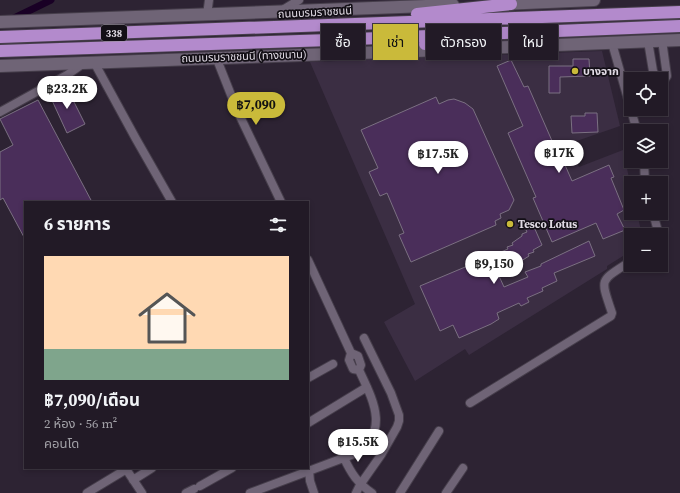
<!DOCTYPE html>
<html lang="th">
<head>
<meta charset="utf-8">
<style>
	:root { --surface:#221a26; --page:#2a232e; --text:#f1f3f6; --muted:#a2a1a7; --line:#3f3843; --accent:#caba3a }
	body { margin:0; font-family:"Source Serif 4","Noto Sans Thai",serif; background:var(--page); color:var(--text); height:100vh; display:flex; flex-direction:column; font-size:15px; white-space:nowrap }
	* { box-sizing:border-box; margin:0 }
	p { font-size:13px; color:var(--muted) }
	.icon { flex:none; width:22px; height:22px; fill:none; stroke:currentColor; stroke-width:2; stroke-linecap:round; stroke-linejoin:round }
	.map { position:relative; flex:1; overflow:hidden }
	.side { position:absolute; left:24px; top:201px; width:285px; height:268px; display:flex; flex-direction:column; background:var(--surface); border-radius:0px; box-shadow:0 2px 6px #0003,0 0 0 1px var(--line) }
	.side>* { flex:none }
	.guide { position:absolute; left:321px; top:24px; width:299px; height:36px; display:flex; gap:8px }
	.controls { position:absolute; left:624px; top:72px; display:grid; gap:8px }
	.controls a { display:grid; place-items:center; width:44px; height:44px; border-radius:0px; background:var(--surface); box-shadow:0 2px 6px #0003,0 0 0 1px var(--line); font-size:20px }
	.price { position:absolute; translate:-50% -34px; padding:0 9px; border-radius:14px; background:#fff; color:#222; font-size:13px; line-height:26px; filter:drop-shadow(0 1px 2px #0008) }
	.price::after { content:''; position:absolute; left:50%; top:24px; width:12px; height:9px; margin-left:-6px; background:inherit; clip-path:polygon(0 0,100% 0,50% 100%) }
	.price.on { background:var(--accent); color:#111 }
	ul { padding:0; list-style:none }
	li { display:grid; align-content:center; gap:8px; height:212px; padding:0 20px }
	li span { display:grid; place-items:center; height:124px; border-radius:0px; color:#555 }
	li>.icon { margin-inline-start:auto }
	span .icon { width:72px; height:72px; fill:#fffc; stroke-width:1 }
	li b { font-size:17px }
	h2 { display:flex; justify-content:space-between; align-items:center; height:48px; padding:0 20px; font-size:17px }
	.chip { padding:0 14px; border-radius:0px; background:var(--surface); box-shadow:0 2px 6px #0003,0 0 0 1px var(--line); font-size:14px; line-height:36px }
	.chip.on { background:var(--accent); color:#111 }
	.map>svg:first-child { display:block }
	.built { fill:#3b2e43 }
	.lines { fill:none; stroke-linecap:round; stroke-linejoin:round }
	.canal { stroke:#190025; stroke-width:7 }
	.building { fill:#4a2e5a; stroke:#7b7082 }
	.street-casing { stroke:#463e4b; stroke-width:10 }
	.secondary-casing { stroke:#463e4b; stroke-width:14 }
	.highway-casing { stroke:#463e4b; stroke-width:14 }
	.street { stroke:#6f6476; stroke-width:8 }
	.secondary { stroke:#6f6476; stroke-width:12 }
	.highway { stroke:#b38acc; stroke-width:12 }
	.poi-dot { fill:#caba3a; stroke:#130f16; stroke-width:1.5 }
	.labels { text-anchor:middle; stroke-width:3.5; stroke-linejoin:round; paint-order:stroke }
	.shield { fill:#130f16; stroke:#a39ea7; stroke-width:1 }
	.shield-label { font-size:10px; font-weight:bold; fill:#e1dbe5 }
	.street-label { font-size:11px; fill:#e1dbe5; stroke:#130f16 }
	.poi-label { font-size:11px; font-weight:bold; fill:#e1dbe5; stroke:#130f16; text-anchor:start }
</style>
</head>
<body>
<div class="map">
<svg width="680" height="493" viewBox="0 0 680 493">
	<rect width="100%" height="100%" fill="#2d2333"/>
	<path class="built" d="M 602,51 L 620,126 L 568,144 L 579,167 L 623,150 L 631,187 L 631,213 L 637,213 L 642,235 L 631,235 L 631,251 L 607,266 L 607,269 L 469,355 L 465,349 L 415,381 L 384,322 L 415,304 L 310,62 Z"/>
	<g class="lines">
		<path class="canal" d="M 10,20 L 51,0"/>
	</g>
	<path class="building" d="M 573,59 L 589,59 L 590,76 L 560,77 L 560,93 L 549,93 L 549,66 L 573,66 Z
		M 511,60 L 524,87 L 528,86 L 563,166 L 565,165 L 572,181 L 609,165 L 614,177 L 611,178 L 624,210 L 617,214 L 625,230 L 603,239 L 596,223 L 552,242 L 533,198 L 536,197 L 508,133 L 523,126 L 497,66 Z
		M 67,88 L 85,124 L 67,133 L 50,96 Z
		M 436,97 L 439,104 L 448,100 L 454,99 L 465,103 L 473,109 L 514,200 L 509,210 L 500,214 L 501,218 L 495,221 L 496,225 L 411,262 L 399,235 L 404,233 L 387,193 L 380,196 L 369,172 L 378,168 L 361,130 Z
		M 38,100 L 92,202 L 25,202 L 25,239 L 3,198 L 0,200 L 0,152 L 13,145 L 0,119 Z
		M 585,113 L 597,113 L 598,132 L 572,133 L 571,116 L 585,116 Z
		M 534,227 L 542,245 L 533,250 L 534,252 L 528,254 L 529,256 L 518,263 L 520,266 L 499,276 L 504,287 L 528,277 L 525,272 L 541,266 L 541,264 L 589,241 L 595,256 L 554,273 L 557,281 L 542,288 L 543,291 L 527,298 L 529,302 L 521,306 L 519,303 L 497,313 L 499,319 L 491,324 L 459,338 L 453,325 L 440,331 L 420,286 L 508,249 L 507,247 L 513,245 L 512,243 L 522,236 L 522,234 L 527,232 L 526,230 Z"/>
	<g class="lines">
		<defs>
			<path id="street" d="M 281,11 L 299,0
				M 207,15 L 209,0
				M 648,41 L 653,71 L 657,79
				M 612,43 L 637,131
				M 216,57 L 237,110 L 281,202
				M 94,62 L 136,139 L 172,202
				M 661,80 L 665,79 L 667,76 L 662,40
				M 0,112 L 67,75 L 84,63
				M 644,161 L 645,183
				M 653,213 L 659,235
				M 351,353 L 349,360 L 353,369 L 359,370
				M 308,378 L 333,364
				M 470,403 L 611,316 L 612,313 C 600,277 599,282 631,261
				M 308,423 L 367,387
				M 344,458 C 351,473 358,484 372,493
				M 309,470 L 310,481 L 314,493
				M 133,480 L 152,468
				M 200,486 L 232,468
				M 87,493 L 125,470 L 128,472 L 142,493
				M 186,493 L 194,489
				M 250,493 L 354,454 C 391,432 373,400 359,370 L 361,365 L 358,356 L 351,353 L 308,260
				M 356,493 L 360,485 L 381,455 L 397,427 L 399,421 L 399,415 L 391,393 L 364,338
				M 400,493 L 439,431
				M 446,493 L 463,468"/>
			<path id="secondary" d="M 502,4 L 594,0
				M 0,22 L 453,5
				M 483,48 L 680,40
				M 0,66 L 443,50"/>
			<path id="highway" d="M 417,14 L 511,4
				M 0,37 L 680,12
				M 425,44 L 493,47
				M 0,51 L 330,40 L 680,26"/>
		</defs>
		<use href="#street" class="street-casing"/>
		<use href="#secondary" class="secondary-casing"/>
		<use href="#highway" class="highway-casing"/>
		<use href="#street" class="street"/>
		<use href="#secondary" class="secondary"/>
		<use href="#highway" class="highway"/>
	</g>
	<g class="poi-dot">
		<circle cx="575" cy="71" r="4"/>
		<circle cx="510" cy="224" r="4"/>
	</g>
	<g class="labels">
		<rect class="shield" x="101" y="25" width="26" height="16" rx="3"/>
		<g class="shield-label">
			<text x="114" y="37">338</text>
		</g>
		<g class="street-label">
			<text transform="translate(315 12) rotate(-3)" y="4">ถนนบรมราชชนนี</text>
			<text transform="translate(244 56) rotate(-2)" y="4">ถนนบรมราชชนนี (ทางขนาน)</text>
		</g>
		<g class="poi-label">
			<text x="583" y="75">บางจาก</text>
			<text x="518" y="228">Tesco Lotus</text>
		</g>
	</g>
</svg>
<div class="controls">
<a><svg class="icon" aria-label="locate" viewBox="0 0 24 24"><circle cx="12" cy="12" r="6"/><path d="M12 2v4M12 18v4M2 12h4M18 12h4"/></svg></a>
<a><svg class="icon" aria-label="layers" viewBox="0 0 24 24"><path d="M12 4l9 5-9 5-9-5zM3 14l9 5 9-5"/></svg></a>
<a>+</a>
<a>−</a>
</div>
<b class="price" style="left:67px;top:110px">฿23.2K</b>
<b class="price on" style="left:256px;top:126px">฿7,090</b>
<b class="price" style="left:559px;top:174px">฿17K</b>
<b class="price" style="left:438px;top:175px">฿17.5K</b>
<b class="price" style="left:494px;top:285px">฿9,150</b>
<b class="price" style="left:358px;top:463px">฿15.5K</b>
<div class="guide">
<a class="chip">ซื้อ</a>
<a class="chip on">เช่า</a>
<a class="chip">ตัวกรอง</a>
<a class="chip">ใหม่</a>
</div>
<section class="side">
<h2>6 รายการ<svg class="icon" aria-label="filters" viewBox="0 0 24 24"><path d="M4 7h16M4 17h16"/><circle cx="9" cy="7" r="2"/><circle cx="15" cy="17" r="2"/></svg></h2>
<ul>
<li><span style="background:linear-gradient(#ffd9b3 75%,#7fa58c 0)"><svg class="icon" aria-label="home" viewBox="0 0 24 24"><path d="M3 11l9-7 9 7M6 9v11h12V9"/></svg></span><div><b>฿7,090/เดือน</b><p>2 ห้อง · 56 m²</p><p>คอนโด</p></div></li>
</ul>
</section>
</div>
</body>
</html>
